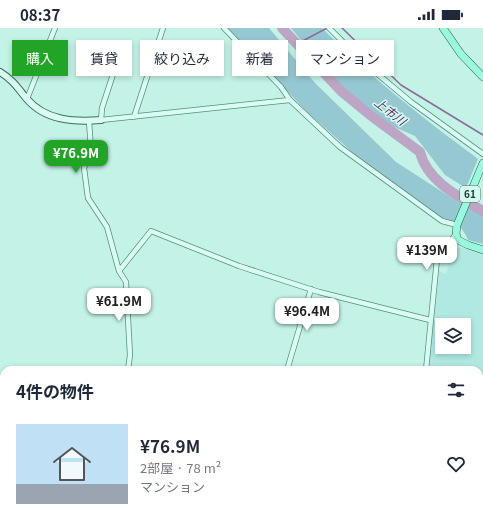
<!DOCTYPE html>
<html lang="ja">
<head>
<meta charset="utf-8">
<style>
	:root { --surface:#fff; --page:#f6f6f7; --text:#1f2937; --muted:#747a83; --accent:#22a427 }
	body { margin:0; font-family:Georgia,"Noto Sans JP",serif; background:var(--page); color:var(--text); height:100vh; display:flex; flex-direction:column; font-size:15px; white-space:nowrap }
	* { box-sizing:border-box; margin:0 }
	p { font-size:13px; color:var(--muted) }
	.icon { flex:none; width:22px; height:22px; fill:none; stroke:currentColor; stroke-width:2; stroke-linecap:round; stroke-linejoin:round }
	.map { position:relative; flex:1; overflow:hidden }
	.drawer { position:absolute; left:0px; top:338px; width:483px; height:156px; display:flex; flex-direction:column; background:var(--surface); border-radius:12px 12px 0 0; box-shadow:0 2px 6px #0003 }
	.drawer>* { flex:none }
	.hud { position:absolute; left:12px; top:12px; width:459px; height:36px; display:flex; gap:8px }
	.buttons { position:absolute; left:435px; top:290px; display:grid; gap:8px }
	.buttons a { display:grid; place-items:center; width:36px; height:36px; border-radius:0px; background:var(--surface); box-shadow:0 2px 6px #0003; font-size:20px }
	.price { position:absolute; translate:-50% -34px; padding:0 9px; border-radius:8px; background:#fff; color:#222; font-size:13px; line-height:26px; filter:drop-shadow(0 1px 2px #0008) }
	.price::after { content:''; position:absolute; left:50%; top:24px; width:12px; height:9px; margin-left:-6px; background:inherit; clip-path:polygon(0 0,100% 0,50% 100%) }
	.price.active { background:var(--accent); color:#fff }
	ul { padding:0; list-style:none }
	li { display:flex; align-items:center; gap:12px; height:100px; padding:0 16px }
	li span { display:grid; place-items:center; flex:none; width:112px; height:80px; border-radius:0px; color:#555 }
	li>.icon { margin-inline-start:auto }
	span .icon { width:48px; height:48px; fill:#fffc; stroke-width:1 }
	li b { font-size:17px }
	h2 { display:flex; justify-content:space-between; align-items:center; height:48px; padding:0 16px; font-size:17px }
	.pill { padding:0 14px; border-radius:0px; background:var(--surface); box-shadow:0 2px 6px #0003; font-size:14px; line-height:36px }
	.pill.active { background:var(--accent); color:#fff }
	.status { display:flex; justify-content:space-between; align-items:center; height:28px; padding:0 20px; background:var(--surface); direction:ltr }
	.status svg { height:11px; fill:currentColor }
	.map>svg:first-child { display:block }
	.farmland { fill:#b0e9e2; fill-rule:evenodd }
	.green { fill:#96c8d2 }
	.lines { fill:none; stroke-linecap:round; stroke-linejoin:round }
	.stream { stroke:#8c6b95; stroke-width:1.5 }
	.river { stroke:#bda6c5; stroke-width:10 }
	.street-casing { stroke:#588f78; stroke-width:6 }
	.secondary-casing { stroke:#3b7158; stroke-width:8 }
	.primary-casing { stroke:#2c5c45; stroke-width:8 }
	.street { stroke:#d8fcf3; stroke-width:4.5 }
	.secondary { stroke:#d8fcf3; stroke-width:6 }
	.primary { stroke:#98f9df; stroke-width:7 }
	.labels { text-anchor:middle; stroke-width:3; stroke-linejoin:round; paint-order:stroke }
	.shield { fill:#d4f9f0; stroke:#547568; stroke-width:1 }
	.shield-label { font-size:10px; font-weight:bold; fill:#1d3d2e }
	.water-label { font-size:12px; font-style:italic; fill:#5e2b5f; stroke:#d4f9f0 }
</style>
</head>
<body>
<div class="status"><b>08:37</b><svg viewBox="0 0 49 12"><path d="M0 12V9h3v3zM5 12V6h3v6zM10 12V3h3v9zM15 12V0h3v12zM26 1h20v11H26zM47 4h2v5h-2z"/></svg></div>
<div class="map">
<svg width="483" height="494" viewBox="0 0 483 494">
	<rect width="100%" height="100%" fill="#c3f2e7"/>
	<path class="farmland" d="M 462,220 L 483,226 L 483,416 L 479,416 L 479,342 L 429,342 L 439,243 L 446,246 L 450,234 L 444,231 L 444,227 L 451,221 ZM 442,297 L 464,297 L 464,319 L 442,319 Z
		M 0,446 L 4,449 L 4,490 L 233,490 L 233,494 L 0,494 Z
		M 479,473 L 483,473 L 483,494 L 371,494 L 371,490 L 479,490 Z
		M 241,490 L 331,490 L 336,494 L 241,494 Z"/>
	<path class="green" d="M 228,0 L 269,0 L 315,55 L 396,134 L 461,176 L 483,187 L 483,216 L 468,212 C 462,197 454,193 439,189 L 353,125 L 306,83 Z
		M 291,0 L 322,0 C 370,49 423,90 478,131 L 466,160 L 445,147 L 415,108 L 362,85 Z"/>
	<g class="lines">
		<path class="stream" d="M 342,0 L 401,57 L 483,107
			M 297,16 L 327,0
			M 479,465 L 483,466
			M 0,470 L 4,472
			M 0,476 L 4,476
			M 103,490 L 132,494"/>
		<path class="river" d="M 282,0 L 342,64 L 370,87 L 420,124 C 427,153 459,169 483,183"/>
		<defs>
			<path id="street" d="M 224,0 L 281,59 L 290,72 L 340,119 L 442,193 L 457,197
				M 329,0 L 362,33 L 411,74 L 483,126
				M 119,28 L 102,80 L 101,92 L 290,72
				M 27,71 L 55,0
				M 134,89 L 163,0
				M 89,93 L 91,121 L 84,140 L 88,170 L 107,199 L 119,243 L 126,254 L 130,327 L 128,342
				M 119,243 L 151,203 L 239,238 L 319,264 L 430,292
				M 287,342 L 311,261
				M 426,342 L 437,231 L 456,206
				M 0,390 L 4,391
				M 479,470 L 483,471
				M 238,490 L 238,494"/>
			<path id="secondary" d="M 0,44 C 13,52 17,59 26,70 C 45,93 74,94 101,92"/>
			<path id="primary" d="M 443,0 L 461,26 L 483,49
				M 483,135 L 457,197 L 456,206 L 458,212 L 468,217 L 483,222"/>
		</defs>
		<use href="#street" class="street-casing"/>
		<use href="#secondary" class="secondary-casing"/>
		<use href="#primary" class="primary-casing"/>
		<use href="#street" class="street"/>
		<use href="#secondary" class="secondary"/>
		<use href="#primary" class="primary"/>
	</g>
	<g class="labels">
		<rect class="shield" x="460" y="158" width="20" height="16" rx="3"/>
		<g class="shield-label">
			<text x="470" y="170">61</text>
		</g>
		<g class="water-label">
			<text transform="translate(390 84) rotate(38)" y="4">上市川</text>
		</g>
	</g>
</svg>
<div class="buttons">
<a><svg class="icon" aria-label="layers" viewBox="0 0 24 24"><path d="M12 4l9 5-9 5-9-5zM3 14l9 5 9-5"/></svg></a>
</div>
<b class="price active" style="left:76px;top:146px">¥76.9M</b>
<b class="price" style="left:427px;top:243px">¥139M</b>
<b class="price" style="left:119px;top:294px">¥61.9M</b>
<b class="price" style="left:307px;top:304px">¥96.4M</b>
<div class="hud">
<a class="pill active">購入</a>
<a class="pill">賃貸</a>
<a class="pill">絞り込み</a>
<a class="pill">新着</a>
<a class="pill">マンション</a>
</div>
<section class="drawer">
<h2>4件の物件<svg class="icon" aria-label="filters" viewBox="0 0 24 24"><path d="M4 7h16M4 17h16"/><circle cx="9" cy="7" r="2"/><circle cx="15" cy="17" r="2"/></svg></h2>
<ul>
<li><span style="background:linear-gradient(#bfe0f5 75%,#9aa5b1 0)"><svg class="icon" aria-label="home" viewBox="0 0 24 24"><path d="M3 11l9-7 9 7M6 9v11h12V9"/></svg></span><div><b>¥76.9M</b><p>2部屋 · 78 m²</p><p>マンション</p></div><svg class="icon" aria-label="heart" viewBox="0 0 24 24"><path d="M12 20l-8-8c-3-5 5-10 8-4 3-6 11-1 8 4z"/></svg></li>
</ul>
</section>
</div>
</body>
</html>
